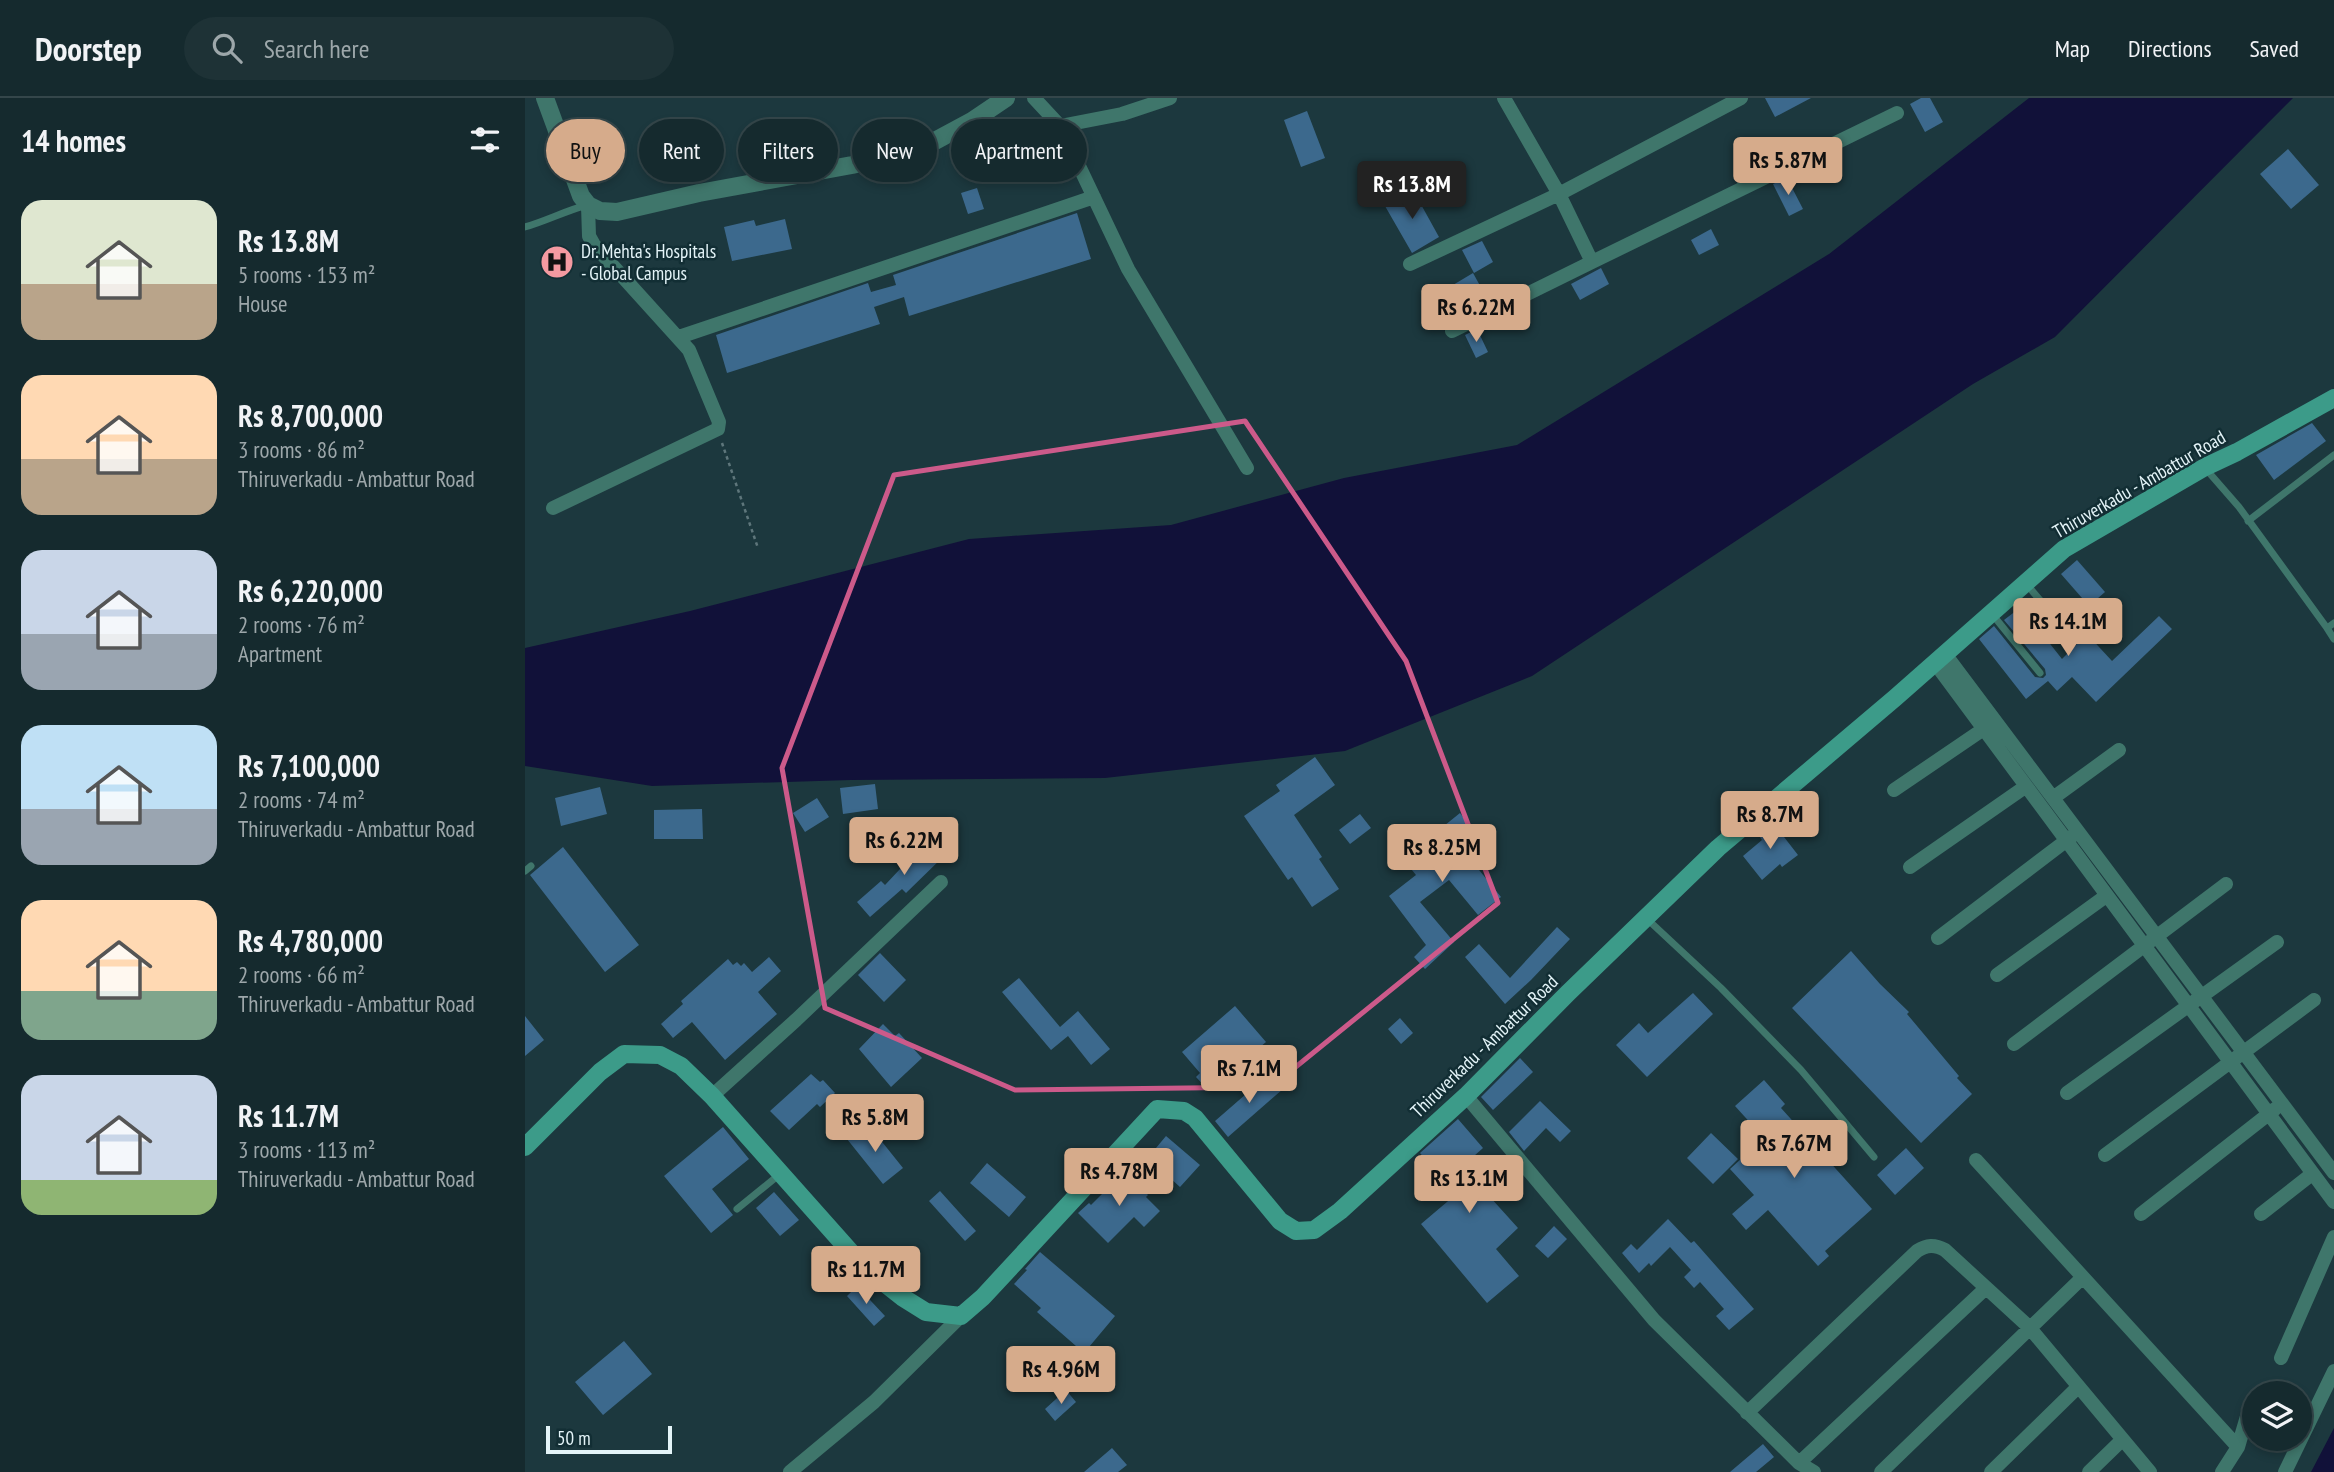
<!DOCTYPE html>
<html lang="en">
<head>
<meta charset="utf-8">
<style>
	:root { --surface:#152a2e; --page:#1e3236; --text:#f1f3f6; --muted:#9da7aa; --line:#34464a; --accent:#d6ab8b }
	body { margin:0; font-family:"PT Sans Narrow",sans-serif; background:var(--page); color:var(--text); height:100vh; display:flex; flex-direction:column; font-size:26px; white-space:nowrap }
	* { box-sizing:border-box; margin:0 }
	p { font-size:23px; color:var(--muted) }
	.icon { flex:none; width:38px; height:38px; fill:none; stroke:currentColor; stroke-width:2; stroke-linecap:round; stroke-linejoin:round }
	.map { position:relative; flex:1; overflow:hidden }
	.drawer { display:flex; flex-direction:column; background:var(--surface); width:525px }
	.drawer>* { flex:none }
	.top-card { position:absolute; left:21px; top:21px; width:665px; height:63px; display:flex; gap:14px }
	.tools { position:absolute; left:1717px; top:1283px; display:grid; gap:14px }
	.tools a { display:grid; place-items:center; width:70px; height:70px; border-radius:50%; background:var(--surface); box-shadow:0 4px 10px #0003,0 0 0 2px var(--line); font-size:35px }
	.scale { position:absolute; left:21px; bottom:18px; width:126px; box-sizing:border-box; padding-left:7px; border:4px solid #e4f4f8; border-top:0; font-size:19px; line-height:24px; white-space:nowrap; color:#e4f4f8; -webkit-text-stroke:5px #122e34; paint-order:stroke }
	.price { position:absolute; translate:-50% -60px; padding:0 16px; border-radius:7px; background:var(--accent); color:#111; font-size:23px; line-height:46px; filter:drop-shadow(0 2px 4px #0008) }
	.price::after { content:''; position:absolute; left:50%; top:42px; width:21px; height:16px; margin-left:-10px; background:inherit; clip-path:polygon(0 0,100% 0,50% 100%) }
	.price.selected { background:#222; color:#fff }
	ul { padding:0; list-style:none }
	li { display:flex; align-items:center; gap:21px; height:175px; padding:0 21px }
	li span { display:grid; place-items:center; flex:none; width:196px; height:140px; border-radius:21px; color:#555 }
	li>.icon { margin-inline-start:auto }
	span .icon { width:84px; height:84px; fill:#fffc; stroke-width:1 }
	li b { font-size:30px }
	h2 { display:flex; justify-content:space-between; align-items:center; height:84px; padding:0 21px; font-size:30px }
	.chip { padding:0 24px; border-radius:32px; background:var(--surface); box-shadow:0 4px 10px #0003,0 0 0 2px var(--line); font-size:24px; line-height:63px }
	.chip.selected { background:var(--accent); color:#111 }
	header { display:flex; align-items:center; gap:42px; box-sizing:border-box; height:98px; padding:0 35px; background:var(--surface); border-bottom:2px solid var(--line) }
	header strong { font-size:33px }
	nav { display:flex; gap:38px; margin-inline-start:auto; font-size:24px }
	.search { width:490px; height:63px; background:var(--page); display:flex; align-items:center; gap:18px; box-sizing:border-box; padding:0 24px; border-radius:38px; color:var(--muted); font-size:26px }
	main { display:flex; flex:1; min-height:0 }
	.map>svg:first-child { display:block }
	.water { fill:#111139 }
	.building { fill:#3c698d }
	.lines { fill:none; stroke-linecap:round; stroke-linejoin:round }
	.path { stroke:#5e767b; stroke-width:2.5; stroke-dasharray:3.5 3.5; stroke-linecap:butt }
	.service { stroke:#3f766b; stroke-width:7 }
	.minor { stroke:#3f766b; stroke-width:14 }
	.tertiary { stroke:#3f766b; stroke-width:18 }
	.secondary { stroke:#3c9b89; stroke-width:18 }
	.marked { fill:none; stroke:#cc5a8a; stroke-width:5; stroke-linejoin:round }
	.labels { text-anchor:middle; stroke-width:5; stroke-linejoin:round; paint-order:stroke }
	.poi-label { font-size:19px; fill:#e4f4f8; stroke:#122e34; text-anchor:start }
	.street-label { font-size:19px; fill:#e4f4f8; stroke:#122e34 }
</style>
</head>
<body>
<header>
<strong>Doorstep</strong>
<div class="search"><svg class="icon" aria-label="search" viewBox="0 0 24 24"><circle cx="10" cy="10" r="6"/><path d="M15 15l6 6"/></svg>Search here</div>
<nav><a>Map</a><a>Directions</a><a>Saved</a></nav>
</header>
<main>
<section class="drawer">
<h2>14 homes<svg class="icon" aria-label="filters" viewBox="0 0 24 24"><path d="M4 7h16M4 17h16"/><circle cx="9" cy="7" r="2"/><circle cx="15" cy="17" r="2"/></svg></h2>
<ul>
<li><span style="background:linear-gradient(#dfe7d0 60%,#b9a48a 0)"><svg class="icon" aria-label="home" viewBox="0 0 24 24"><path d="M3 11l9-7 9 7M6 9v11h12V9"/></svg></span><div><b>Rs 13.8M</b><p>5 rooms · 153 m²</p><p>House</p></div></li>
<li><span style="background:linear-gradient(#ffd9b3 60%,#b9a48a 0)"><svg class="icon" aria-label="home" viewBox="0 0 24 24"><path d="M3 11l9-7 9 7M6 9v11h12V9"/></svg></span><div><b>Rs 8,700,000</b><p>3 rooms · 86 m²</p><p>Thiruverkadu - Ambattur Road</p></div></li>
<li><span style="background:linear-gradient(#c9d6e8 60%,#9aa5b1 0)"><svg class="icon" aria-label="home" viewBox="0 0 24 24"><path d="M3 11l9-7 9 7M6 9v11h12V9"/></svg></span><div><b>Rs 6,220,000</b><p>2 rooms · 76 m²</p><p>Apartment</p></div></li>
<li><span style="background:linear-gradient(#bfe0f5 60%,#9aa5b1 0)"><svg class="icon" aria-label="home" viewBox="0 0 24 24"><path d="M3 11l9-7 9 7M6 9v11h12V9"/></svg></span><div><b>Rs 7,100,000</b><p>2 rooms · 74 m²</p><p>Thiruverkadu - Ambattur Road</p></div></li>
<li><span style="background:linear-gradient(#ffd9b3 65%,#7fa58c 0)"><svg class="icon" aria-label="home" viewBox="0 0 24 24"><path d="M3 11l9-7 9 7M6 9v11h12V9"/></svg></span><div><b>Rs 4,780,000</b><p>2 rooms · 66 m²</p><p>Thiruverkadu - Ambattur Road</p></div></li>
<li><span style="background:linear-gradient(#c9d6e8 75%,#8fb573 0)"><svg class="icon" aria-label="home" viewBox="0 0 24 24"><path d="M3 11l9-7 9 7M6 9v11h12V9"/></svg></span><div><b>Rs 11.7M</b><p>3 rooms · 113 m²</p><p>Thiruverkadu - Ambattur Road</p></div></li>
</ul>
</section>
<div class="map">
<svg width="1809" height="1374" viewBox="0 0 1809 1374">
	<rect width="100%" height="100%" fill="#1c383e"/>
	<path class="water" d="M 1504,0 L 1768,0 L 1530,239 L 1448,286 L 1007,578 L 820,653 L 580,680 L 326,682 L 127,688 L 0,668 L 0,550 L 165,513 L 444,441 L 646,427 L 819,380 L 992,347 L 1304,156 Z
		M 1809,1330 L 1809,1374 L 1786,1374 Z"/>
	<path class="building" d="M 1240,0 L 1286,0 L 1250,19 Z
		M 1396,0 L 1405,0 L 1418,24 L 1400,34 L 1385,6 Z
		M 782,13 L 800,60 L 776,69 L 759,22 Z
		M 1763,51 L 1794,87 L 1766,111 L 1735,76 Z
		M 1262,80 L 1278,111 L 1264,118 L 1248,86 Z
		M 452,90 L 459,111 L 443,116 L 436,95 Z
		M 888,92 L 914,139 L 887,155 L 860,108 Z
		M 552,115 L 566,161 L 384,218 L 379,199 L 349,209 L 355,226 L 202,275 L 191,237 L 343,185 L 346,194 L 371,187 L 368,177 Z
		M 260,121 L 267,151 L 207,163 L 199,129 L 229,122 L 231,128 Z
		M 1186,131 L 1194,147 L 1174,157 L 1166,142 Z
		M 957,143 L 968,164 L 949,175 L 937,152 Z
		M 1076,170 L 1084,186 L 1055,202 L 1046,186 Z
		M 948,175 L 963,202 L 943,214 L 928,187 Z
		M 952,231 L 963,254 L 951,260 L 940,237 Z
		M 1787,325 L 1801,343 L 1749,382 L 1731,357 Z
		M 1552,462 L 1580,494 L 1564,508 L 1536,476 Z
		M 1496,509 L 1537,561 L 1562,536 L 1587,563 L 1634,518 L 1647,531 L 1571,604 L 1547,579 L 1532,593 L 1523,583 L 1501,601 L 1454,541 L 1469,528 L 1510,579 L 1518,580 L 1521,577 L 1520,571 L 1479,522 Z
		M 790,659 L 810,687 L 769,717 L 797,759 L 794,761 L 814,791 L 787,809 L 767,779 L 763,782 L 719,718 L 755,693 L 751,687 Z
		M 350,686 L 353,711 L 318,716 L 315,690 Z
		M 75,689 L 82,716 L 36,728 L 30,700 Z
		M 292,700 L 304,719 L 280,734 L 268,715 Z
		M 177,711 L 178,741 L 129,741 L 129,712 Z
		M 935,715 L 953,739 L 937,751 L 976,799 L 953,817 L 924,782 L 895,804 L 929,844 L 900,871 L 889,859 L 901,847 L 864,798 L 891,777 L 878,761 Z
		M 835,716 L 846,730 L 825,746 L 814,732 Z
		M 1245,721 L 1273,757 L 1257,769 L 1255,766 L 1237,782 L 1218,758 L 1237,742 L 1231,733 Z
		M 406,738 L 422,755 L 381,795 L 377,791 L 345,819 L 332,804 L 356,783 L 360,787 Z
		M 38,749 L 114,847 L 80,874 L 5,777 Z
		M 1032,829 L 1045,841 L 1006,882 L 980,906 L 940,859 L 954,846 L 985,880 Z
		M 1326,853 L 1355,886 L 1384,914 L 1382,916 L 1434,978 L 1432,980 L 1447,996 L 1396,1045 L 1267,910 Z
		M 355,855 L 381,882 L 359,904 L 333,877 Z
		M 244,859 L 256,873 L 233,894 L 252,916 L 200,962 L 167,924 L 148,940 L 136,926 L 158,906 L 156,903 L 203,861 L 208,867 L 212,864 L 216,868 L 219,865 L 227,874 Z
		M 494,880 L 535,929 L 553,913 L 585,951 L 566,967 L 543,938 L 526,952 L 477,894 Z
		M 1168,895 L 1188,916 L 1122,979 L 1091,947 L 1114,925 L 1123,935 Z
		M 710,908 L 741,944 L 684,993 L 671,979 L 675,975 L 657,954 Z
		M 0,918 L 19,942 L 0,958 Z
		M 875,920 L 888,935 L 876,946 L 863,931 Z
		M 358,926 L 370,938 L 374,935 L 397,960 L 366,989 L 334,951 Z
		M 995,960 L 1008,974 L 968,1012 L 956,999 Z
		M 286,976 L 295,984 L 298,982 L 310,995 L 295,1009 L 292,1006 L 264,1032 L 245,1013 Z
		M 744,976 L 758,991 L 703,1039 L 690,1023 Z
		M 1239,982 L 1260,1006 L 1256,1010 L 1347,1111 L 1300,1153 L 1304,1158 L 1293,1168 L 1243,1112 L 1221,1132 L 1207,1116 L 1229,1097 L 1205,1071 L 1239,1040 L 1210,1008 Z
		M 1015,1003 L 1046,1033 L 1035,1044 L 1021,1030 L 999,1053 L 984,1034 Z
		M 933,1021 L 958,1050 L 940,1066 L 968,1096 L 965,1099 L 993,1130 L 971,1151 L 994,1178 L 962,1205 L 896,1126 L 929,1098 L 917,1085 L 920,1083 L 895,1055 Z
		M 342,1025 L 378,1070 L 358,1086 L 322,1041 Z
		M 198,1029 L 224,1061 L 187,1091 L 208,1117 L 186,1135 L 139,1078 Z
		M 1186,1035 L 1213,1061 L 1188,1086 L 1162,1060 Z
		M 641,1038 L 675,1067 L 655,1089 L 635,1071 L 643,1061 L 631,1050 Z
		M 1381,1050 L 1399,1070 L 1370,1097 L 1352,1077 Z
		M 462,1065 L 501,1099 L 484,1119 L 445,1085 Z
		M 600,1073 L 623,1097 L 621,1099 L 635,1113 L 619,1129 L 609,1119 L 583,1145 L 553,1115 L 564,1105 L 566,1107 Z
		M 415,1093 L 451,1133 L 440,1143 L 404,1103 Z
		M 249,1094 L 274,1122 L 255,1138 L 231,1110 Z
		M 1143,1121 L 1166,1145 L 1169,1143 L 1229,1211 L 1204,1232 L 1191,1218 L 1199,1211 L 1175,1184 L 1169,1190 L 1159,1179 L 1166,1172 L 1145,1149 L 1126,1168 L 1124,1165 L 1114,1175 L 1097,1155 L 1106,1146 L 1112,1152 Z
		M 1029,1128 L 1042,1141 L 1023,1160 L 1010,1148 Z
		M 515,1154 L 590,1218 L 559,1255 L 512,1214 L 516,1210 L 489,1186 L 502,1172 L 500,1171 Z
		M 332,1188 L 360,1218 L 349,1228 L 322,1198 Z
		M 99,1243 L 127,1276 L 78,1317 L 50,1284 Z
		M 541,1292 L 551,1304 L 530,1323 L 520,1311 Z
		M 1238,1346 L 1249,1359 L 1231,1374 L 1205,1374 Z
		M 587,1350 L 602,1367 L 593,1374 L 559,1374 Z"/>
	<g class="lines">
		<path class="path" d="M 197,345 L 233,450"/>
		<path class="service" d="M 0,129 C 21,123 40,113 62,107
			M 1680,370 L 1714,409 L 1802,530 L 1809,525
			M 1723,423 L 1809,357
			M 1501,485 C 1519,508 1535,530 1565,517
			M 1467,516 L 1515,575
			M 1802,530 L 1809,541
			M 0,773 L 6,768
			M 1121,820 L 1196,890 L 1276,972 L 1349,1059
			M 212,1111 L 255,1076"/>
		<path class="minor" d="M 509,0 L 535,28 L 597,16 L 645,0
			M 535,28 L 603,171 L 722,370
			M 1067,164 L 1372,15
			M 885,166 L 1034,96 L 1216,0
			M 927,233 L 1067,164 L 1034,96 L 979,0
			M 154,239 L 569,99
			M 28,410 L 193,331 L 194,324 L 164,252 L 69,147 L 64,138 L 63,107
			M 1420,556 L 1809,1075
			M 1410,565 L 1809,1104
			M 1369,692 L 1466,626
			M 1528,700 L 1594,652
			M 1385,769 L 1500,689
			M 1413,840 L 1546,739
			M 1472,877 L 1581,798
			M 1489,946 L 1701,786
			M 1542,995 L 1752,844
			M 187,998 L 271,922 L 416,784
			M 941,998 L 1129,1222 L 1274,1365 L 1289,1374
			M 1580,1057 L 1789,902
			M 1451,1062 L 1713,1349
			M 1616,1116 L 1750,1011
			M 1736,1116 L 1787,1076
			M 1756,1260 L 1809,1139
			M 1222,1315 L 1392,1153 C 1402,1147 1409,1146 1420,1152 L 1504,1229 L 1625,1374
			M 1274,1365 L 1461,1190
			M 265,1374 L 349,1304 L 436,1218
			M 1356,1374 L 1558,1179
			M 1466,1374 L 1553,1289
			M 1564,1374 L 1597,1342
			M 1697,1374 L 1713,1349 L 1723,1315
			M 1760,1374 L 1809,1273"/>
		<path class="tertiary" d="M 20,0 L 56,98 L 63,107 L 75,113 L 92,114 L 174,95 L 327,67 L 395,51 L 447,23 L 481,0"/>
		<path class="secondary" d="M 0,1049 L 75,974 L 99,956 L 135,957 L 156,968 L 187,998 L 339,1169 L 377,1199 L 401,1214 L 436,1218 L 458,1199 L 632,1011 L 659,1013 L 670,1020 L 755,1123 L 771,1133 L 789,1132 L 815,1113 L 941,998 L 1043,895 L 1193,750 L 1370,600 L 1539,451 L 1680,369 L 1712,354 L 1809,300"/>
	</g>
	<path class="marked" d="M 720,323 L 881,563 L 973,805 L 746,989 L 490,992 L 300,910 L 257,670 L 369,377 Z"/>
	<defs>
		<symbol id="hospital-disc" viewBox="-11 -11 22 22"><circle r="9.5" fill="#f49aa1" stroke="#122e34"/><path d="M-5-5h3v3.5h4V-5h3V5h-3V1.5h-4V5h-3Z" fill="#111"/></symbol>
	</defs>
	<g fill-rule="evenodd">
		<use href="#hospital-disc" x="13" y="145" width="38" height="38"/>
	</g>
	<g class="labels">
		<g class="poi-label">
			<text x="56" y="160">Dr. Mehta's Hospitals<tspan x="56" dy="22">- Global Campus</tspan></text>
		</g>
		<g class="street-label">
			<text transform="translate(1614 386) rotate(-30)" y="7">Thiruverkadu - Ambattur Road</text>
			<text transform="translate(959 948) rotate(-44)" y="7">Thiruverkadu - Ambattur Road</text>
		</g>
	</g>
</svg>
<div class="tools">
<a><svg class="icon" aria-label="layers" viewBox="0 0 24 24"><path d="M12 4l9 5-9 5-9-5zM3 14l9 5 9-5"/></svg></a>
</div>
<div class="scale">50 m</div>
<b class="price" style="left:1263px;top:99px">Rs 5.87M</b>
<b class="price selected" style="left:887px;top:123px">Rs 13.8M</b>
<b class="price" style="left:951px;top:246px">Rs 6.22M</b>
<b class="price" style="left:1543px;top:560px">Rs 14.1M</b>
<b class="price" style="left:1245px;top:753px">Rs 8.7M</b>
<b class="price" style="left:379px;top:779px">Rs 6.22M</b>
<b class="price" style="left:917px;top:786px">Rs 8.25M</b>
<b class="price" style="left:724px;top:1007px">Rs 7.1M</b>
<b class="price" style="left:350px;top:1056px">Rs 5.8M</b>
<b class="price" style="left:1269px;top:1082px">Rs 7.67M</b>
<b class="price" style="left:594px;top:1110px">Rs 4.78M</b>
<b class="price" style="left:944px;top:1117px">Rs 13.1M</b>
<b class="price" style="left:341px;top:1208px">Rs 11.7M</b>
<b class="price" style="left:536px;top:1308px">Rs 4.96M</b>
<div class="top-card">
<a class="chip selected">Buy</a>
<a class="chip">Rent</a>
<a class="chip">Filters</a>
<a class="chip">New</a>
<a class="chip">Apartment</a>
</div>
</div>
</main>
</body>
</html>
